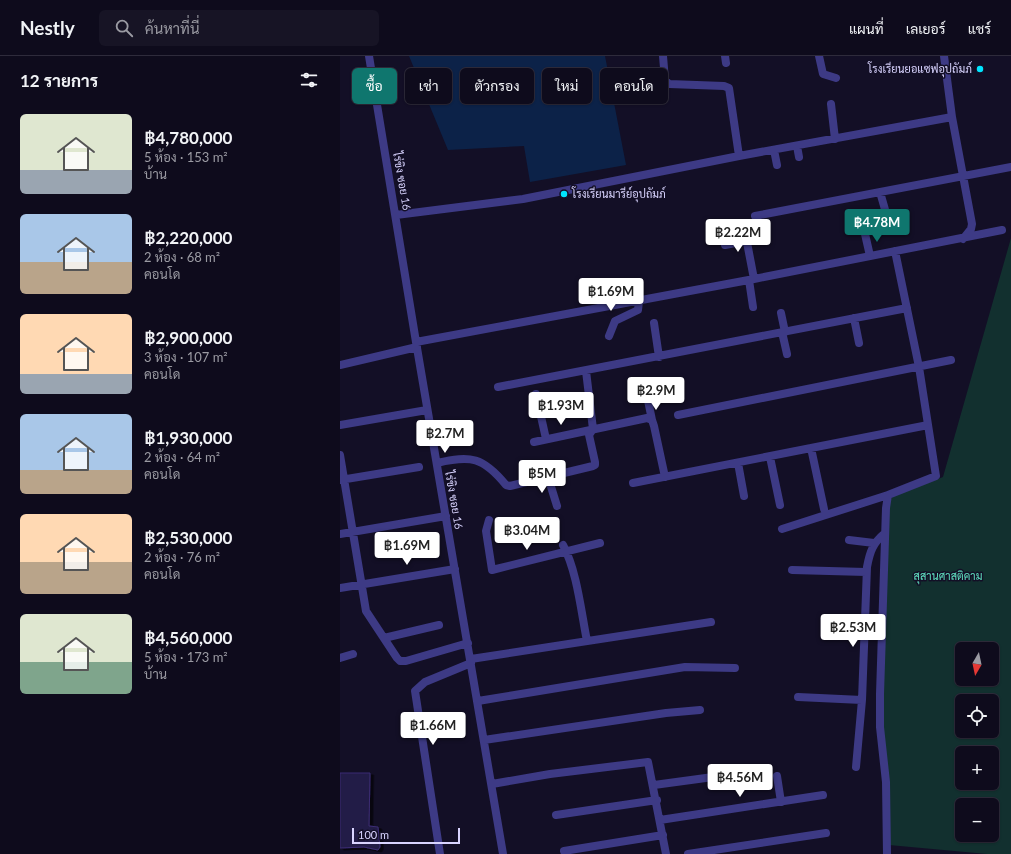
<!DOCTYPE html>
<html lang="th">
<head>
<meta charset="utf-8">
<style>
	:root { --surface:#0e0b1c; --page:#171425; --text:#f1f3f6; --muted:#9b9ba3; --line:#2e2b3b; --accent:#0f766e }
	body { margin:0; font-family:Lato,Sarabun,sans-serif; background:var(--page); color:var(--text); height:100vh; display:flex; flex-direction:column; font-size:15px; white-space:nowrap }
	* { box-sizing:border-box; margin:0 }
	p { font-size:13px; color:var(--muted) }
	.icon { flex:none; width:22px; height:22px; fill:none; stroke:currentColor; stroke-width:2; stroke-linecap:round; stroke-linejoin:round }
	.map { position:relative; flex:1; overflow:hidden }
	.drawer { display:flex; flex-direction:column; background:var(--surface); width:340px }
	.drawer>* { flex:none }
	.top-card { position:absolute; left:12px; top:12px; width:380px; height:36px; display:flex; gap:8px }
	.needle { width:26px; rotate:189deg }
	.buttons { position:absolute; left:615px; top:586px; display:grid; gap:8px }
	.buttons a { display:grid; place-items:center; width:44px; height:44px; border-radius:6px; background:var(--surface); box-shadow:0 1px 3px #0004,0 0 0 1px var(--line); font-size:20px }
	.scale { position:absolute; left:12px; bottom:10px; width:108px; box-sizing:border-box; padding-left:4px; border:2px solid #d9d4ff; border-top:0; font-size:11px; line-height:14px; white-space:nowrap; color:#d9d4ff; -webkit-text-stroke:3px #130f26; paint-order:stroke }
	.price { position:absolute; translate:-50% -34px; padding:0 9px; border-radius:4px; background:#fff; color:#222; font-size:13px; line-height:26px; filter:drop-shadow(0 1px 2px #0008) }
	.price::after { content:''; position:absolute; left:50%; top:24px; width:12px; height:9px; margin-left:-6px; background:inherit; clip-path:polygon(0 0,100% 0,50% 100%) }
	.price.current { background:var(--accent); color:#fff }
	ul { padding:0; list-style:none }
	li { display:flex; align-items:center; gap:12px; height:100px; padding:0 20px }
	li span { display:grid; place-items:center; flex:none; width:112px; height:80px; border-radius:6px; color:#555 }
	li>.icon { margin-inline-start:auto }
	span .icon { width:48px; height:48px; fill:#fffc; stroke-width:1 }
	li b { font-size:17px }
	h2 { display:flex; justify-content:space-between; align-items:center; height:48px; padding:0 20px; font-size:17px }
	.tag { padding:0 14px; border-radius:6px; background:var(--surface); box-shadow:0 1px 3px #0004,0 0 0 1px var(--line); font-size:14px; line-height:36px }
	.tag.current { background:var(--accent); color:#fff }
	header { display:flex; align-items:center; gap:24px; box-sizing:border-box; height:56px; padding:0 20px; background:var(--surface); border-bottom:1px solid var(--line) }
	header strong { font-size:19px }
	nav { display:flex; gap:22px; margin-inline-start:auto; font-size:14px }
	.search { width:280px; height:36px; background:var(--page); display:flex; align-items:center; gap:10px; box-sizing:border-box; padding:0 14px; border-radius:6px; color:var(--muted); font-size:15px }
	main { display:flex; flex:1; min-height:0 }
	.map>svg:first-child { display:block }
	.green { fill:#12302f; fill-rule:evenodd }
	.water { fill:#0c2248 }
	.building { fill:#241b47; stroke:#3b2d73; filter:url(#shadow) }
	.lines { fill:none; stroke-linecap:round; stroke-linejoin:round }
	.minor { stroke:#3d3a85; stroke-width:8 }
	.poi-dot { fill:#00e5ff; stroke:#130f26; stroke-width:1.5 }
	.labels { text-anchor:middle; stroke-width:3; stroke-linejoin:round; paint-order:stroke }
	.poi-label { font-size:11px; fill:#d9d4ff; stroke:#130f26; text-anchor:end }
	.street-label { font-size:11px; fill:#d9d4ff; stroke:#130f26 }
	.park-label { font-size:11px; fill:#5fe0c0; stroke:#130f26 }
</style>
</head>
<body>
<header>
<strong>Nestly</strong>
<div class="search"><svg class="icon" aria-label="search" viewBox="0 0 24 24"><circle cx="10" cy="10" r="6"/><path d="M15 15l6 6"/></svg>ค้นหาที่นี่</div>
<nav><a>แผนที่</a><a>เลเยอร์</a><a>แชร์</a></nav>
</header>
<main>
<section class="drawer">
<h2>12 รายการ<svg class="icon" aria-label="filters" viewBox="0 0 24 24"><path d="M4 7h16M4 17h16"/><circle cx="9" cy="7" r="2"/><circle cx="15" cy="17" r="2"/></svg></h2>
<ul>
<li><span style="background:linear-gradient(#dfe7d0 70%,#9aa5b1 0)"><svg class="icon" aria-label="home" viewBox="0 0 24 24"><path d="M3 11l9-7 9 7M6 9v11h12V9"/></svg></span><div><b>฿4,780,000</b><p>5 ห้อง · 153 m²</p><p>บ้าน</p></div></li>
<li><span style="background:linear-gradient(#a9c7e8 60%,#b9a48a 0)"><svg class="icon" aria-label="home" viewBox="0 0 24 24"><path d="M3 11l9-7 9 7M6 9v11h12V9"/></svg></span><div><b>฿2,220,000</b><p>2 ห้อง · 68 m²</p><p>คอนโด</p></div></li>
<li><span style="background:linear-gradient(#ffd9b3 75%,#9aa5b1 0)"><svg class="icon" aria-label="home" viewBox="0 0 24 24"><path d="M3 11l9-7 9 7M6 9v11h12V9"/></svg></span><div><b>฿2,900,000</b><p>3 ห้อง · 107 m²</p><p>คอนโด</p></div></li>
<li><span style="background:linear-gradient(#a9c7e8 70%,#b9a48a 0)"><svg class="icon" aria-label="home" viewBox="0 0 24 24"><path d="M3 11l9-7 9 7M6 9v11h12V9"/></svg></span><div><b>฿1,930,000</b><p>2 ห้อง · 64 m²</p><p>คอนโด</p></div></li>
<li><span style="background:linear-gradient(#ffd9b3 60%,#b9a48a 0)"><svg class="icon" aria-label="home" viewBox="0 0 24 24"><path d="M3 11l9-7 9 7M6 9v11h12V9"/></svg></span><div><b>฿2,530,000</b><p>2 ห้อง · 76 m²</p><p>คอนโด</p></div></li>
<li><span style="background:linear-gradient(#dfe7d0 60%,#7fa58c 0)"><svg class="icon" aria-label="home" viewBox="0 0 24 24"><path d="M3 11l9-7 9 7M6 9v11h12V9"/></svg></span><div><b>฿4,560,000</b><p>5 ห้อง · 173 m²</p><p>บ้าน</p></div></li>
</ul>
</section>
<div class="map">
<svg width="671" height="798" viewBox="0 0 671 798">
	<defs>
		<filter id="shadow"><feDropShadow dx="3.5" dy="2" stdDeviation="0" flood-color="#0009"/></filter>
	</defs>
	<rect width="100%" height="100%" fill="#130f26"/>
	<path class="green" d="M 671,182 L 671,798 L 647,798 L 549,789 L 541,654 L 548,448 L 553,440 L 603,421 ZM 622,593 L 652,593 L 652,623 L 622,623 ZM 622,645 L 652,645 L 652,675 L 622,675 ZM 622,697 L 652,697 L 652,727 L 622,727 ZM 622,749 L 652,749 L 652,779 L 622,779 Z"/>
	<path class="water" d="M 69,0 L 265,0 L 286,109 L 190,126 L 184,90 L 108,94 Z"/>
	<path class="building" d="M 0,717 L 30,717 L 29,770 L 38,771 L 40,791 L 38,794 L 24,791 L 0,792 Z"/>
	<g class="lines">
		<path class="minor" d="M 29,0 L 76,286 L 163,798
			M 323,0 L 325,24 L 329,28 L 384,30 L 389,32 L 399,100
			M 385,0 L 386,7
			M 479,0 L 483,18 L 496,22
			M 604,0 L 612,61 L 632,168 L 631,173 L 623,183
			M 491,48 L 495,83
			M 457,90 L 459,101
			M 434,94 L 437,109
			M 540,136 L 546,157
			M 56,159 L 183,143 L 399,100 L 612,61
			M 415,160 L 671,111
			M 405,176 L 414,223
			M 525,178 L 530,200
			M 385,189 L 406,185
			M 409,224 L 413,251
			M 441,257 L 445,276
			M 514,262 L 519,287
			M 314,267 L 319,301
			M 442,276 L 447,298
			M 269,280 L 275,265 L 298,254 L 299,245
			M 76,286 L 414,223 L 662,174
			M 0,309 L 77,291
			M 304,325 L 312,364
			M 158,331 L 567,252
			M 196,338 L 206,383
			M 338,359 L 611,304
			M 0,369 L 87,354
			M 194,386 L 307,362 L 312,364 L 314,370 L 325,421
			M 471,392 L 484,453
			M 0,399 L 26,555 L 57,602 L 60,605 L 66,605 L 128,587
			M 430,401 L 440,449
			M 97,407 C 131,399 143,401 166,429 L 170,430 L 253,410 L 255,409 L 255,406 L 249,379 L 253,373 L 246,315
			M 398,407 L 404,440
			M 208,421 L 217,450
			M 0,424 L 79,411
			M 293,427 L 588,369
			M 149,464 L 146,475 L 152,514 L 260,487
			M 442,473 L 548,439
			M 0,478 L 106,460
			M 509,484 L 534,487
			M 223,489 C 237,515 241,555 247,585
			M 452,514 L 526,516
			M 0,532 L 115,513
			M 44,582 L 99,569
			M 0,602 L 13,598
			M 131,603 L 371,566
			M 458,641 L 522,644
			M 138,645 L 345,611 L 395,612
			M 144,684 L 326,657 L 360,654
			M 516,711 L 522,644 L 527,511 C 530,495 533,487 545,477
			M 437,720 L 441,746
			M 152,728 L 210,718 L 308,706 L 326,798
			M 314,729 L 410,716
			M 216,759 L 317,744
			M 320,764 L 483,739
			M 224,795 L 323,779
			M 100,798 L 75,635 L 85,626 L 131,607
			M 348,798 L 486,777
			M 547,798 L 546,726 L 540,671 L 540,638 L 546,452 L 548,439 L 596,420 L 579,311 L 555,195"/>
	</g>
	<g class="poi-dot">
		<circle cx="640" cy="13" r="4"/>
		<circle cx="224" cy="138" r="4"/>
	</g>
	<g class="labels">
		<g class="poi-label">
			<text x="632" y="17">โรงเรียนยอแซฟอุปถัมภ์</text>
			<text x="232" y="142" text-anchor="start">โรงเรียนมารีย์อุปถัมภ์</text>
		</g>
		<g class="street-label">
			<text transform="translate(62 125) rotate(80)" y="4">ไร่ขิง ซอย 16</text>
			<text transform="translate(114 444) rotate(80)" y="4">ไร่ขิง ซอย 16</text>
		</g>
		<g class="park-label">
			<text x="608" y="524">สุสานศาสติคาม</text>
		</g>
	</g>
</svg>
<div class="buttons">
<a><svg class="needle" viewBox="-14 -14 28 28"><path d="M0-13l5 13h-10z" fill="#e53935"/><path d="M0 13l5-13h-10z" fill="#9b9ba3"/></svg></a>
<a><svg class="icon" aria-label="locate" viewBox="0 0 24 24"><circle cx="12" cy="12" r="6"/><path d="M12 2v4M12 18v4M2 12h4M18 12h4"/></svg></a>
<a>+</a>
<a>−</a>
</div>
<div class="scale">100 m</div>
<b class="price current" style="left:537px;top:187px">฿4.78M</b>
<b class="price" style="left:398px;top:197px">฿2.22M</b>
<b class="price" style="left:271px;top:256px">฿1.69M</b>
<b class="price" style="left:316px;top:355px">฿2.9M</b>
<b class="price" style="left:221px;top:370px">฿1.93M</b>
<b class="price" style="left:105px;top:398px">฿2.7M</b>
<b class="price" style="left:202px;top:438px">฿5M</b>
<b class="price" style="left:187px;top:495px">฿3.04M</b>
<b class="price" style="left:67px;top:510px">฿1.69M</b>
<b class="price" style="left:513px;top:592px">฿2.53M</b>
<b class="price" style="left:93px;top:690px">฿1.66M</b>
<b class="price" style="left:400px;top:742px">฿4.56M</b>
<div class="top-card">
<a class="tag current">ซื้อ</a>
<a class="tag">เช่า</a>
<a class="tag">ตัวกรอง</a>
<a class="tag">ใหม่</a>
<a class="tag">คอนโด</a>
</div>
</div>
</main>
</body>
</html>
